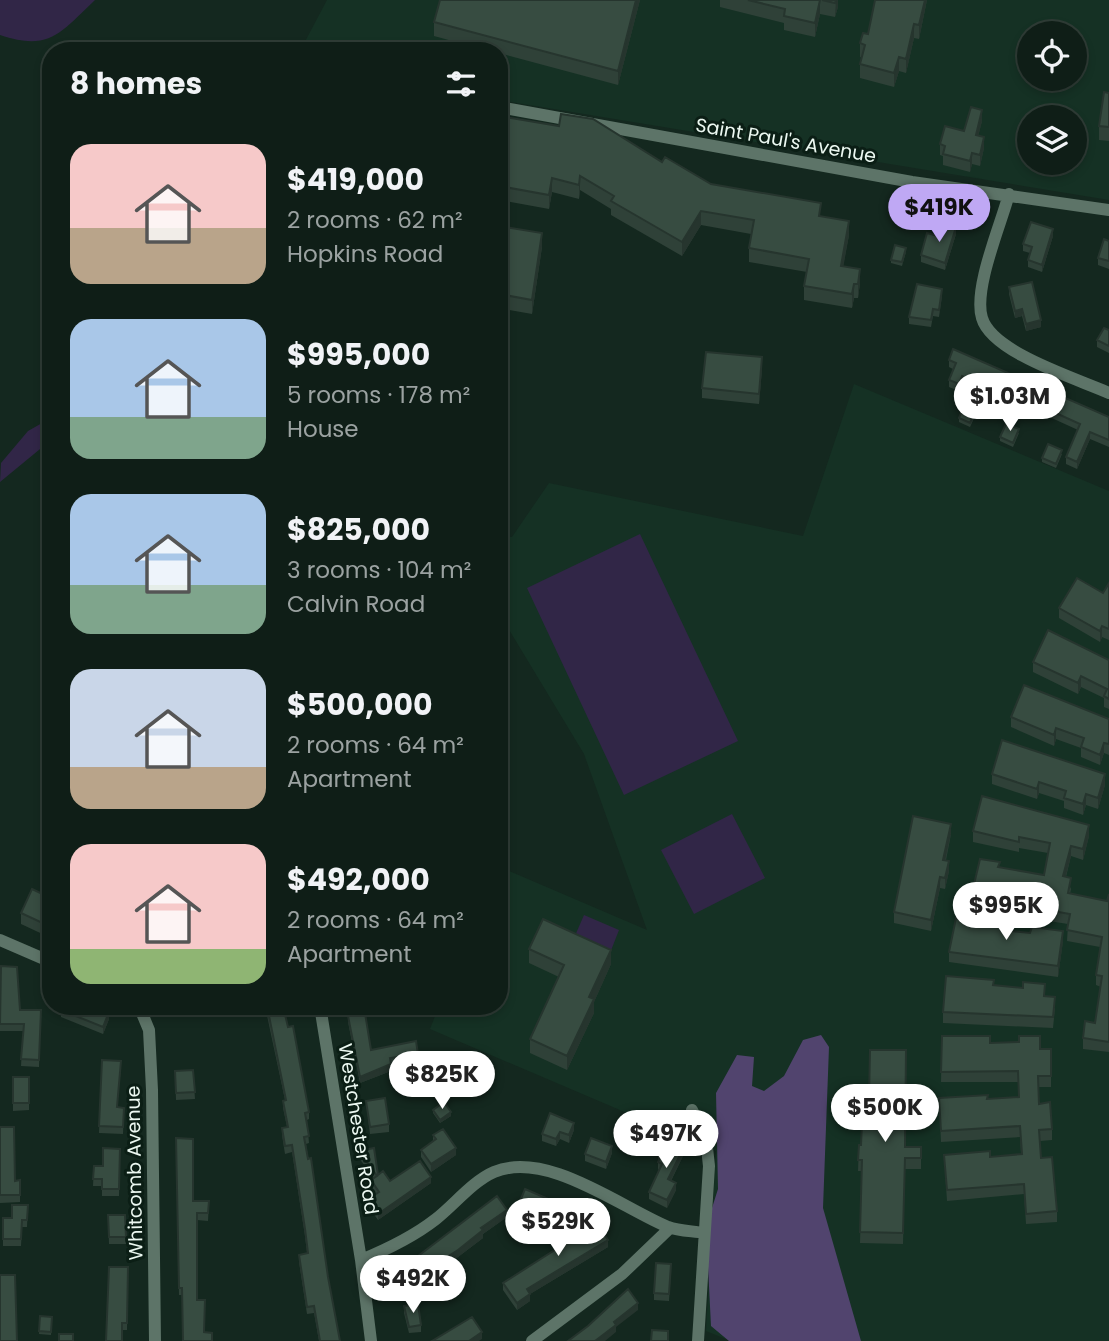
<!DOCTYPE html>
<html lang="en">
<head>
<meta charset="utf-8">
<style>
	:root { --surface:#0f1e17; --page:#1d2b24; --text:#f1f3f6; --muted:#9ba2a1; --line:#2f3c36; --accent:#bfa8f4 }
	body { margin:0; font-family:Poppins,sans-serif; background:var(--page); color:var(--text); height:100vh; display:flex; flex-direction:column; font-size:26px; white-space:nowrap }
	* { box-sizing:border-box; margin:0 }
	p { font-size:23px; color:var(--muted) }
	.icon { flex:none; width:38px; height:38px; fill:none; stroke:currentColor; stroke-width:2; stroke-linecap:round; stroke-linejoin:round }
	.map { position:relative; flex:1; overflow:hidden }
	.details { position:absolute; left:42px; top:42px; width:466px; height:973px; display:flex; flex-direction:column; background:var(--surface); border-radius:28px; box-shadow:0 4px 10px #0003,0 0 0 2px var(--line) }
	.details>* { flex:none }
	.tools { position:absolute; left:1017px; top:21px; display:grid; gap:14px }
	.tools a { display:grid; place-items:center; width:70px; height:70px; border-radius:50%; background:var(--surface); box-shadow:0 4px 10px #0003,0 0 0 2px var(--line); font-size:35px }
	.price { position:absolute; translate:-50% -60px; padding:0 16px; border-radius:24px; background:#fff; color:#222; font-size:23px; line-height:46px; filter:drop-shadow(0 2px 4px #0008) }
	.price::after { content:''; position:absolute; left:50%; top:42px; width:21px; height:16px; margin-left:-10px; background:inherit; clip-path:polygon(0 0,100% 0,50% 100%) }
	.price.current { background:var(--accent); color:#111 }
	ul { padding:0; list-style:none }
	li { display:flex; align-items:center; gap:21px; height:175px; padding:0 28px }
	li span { display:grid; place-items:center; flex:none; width:196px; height:140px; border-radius:21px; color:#555 }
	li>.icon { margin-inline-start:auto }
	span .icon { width:84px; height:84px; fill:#fffc; stroke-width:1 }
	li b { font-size:30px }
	h2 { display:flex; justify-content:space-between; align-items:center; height:84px; padding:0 28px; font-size:30px }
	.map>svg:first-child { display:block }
	.built { fill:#153124; fill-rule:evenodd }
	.green { fill:#312647 }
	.forest { fill:#51446e }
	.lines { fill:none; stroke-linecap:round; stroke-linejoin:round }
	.street { stroke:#5d7468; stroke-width:12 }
	.wall { fill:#2f4138 }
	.shaded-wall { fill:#26352e }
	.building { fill:#374c41; stroke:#26352e; stroke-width:2 }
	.labels { text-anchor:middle; stroke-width:6; stroke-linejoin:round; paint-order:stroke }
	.street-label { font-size:19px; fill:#ecf8f1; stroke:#0b1e15 }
</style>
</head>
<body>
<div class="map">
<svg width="1109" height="1341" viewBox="0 0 1109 1341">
	<rect width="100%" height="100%" fill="#14281f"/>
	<path class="built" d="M 327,0 L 1109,0 L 1109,200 L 499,100 L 499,51 L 300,51 ZM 1029,33 L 1074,33 L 1074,79 L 1029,79 ZM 1029,117 L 1074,117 L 1074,163 L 1029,163 Z
		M 854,384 L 1109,491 L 1109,1341 L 731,1341 L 706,1331 L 716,1151 L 430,1029 L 439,1006 L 499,1006 L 500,867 L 647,930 L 584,754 L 499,613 L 499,536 L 512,537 L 549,483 L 803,536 Z"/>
	<path class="green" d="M 0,0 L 95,0 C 61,32 50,52 0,35 Z
		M 51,418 L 51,440 L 0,482 L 1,463 L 28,431 Z
		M 640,534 L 738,741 L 624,795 L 527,588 Z
		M 732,814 L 765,878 L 694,914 L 661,850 Z
		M 584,915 L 619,930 L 610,953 L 574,938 Z"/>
	<path class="forest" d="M 821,1035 L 829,1047 L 823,1208 L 861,1341 L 729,1341 L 711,1326 L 706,1227 L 718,1189 L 716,1093 L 737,1055 L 754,1057 L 752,1086 L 764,1091 L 784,1076 L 803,1040 Z"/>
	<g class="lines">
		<path class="street" d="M 499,107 L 912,182 L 1109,210
			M 1009,194 C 1001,224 973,289 982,318 C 992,353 1078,379 1109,393
			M 0,940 L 51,962
			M 139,1006 L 149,1030 L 152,1090 L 155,1341
			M 320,1006 L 361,1260 L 371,1341
			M 692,1110 L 706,1139 L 709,1166 L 698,1341
			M 361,1260 C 388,1249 413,1237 436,1219 C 454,1205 473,1181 494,1172 C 547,1150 620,1207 668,1227 C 679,1231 693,1231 704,1233
			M 532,1341 L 622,1274 L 670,1228"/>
	</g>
	<path class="wall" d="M 640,0 L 618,85 L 499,53 L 499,51 L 489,51 L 434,36 L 434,22 Z
		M 720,0 L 838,0 L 838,7 L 835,17 L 820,14 L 815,37 L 784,30 L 784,23 L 720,7 Z
		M 927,0 L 919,39 L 914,38 L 906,73 L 899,71 L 894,87 L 860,78 L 860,64 L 862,58 L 860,57 L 860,43 L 868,34 Z
		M 1109,93 L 1109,141 L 1099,140 L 1099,126 Z
		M 499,116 L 662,162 L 711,184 L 821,216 L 849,235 L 843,266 L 860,283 L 858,298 L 854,298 L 852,308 L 804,300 L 804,286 L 807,272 L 749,262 L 749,248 L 751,234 L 701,225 L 682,256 L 611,215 L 611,209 L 580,190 L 579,199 L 552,192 L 549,209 L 499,200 Z
		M 982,121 L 978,136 L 984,148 L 980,166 L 972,164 L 970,172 L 943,165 L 943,156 L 940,155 L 940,144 Z
		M 499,226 L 542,247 L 532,314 L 499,308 Z
		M 956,234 L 945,270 L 921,262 L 921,255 L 938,236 Z
		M 1053,236 L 1042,272 L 1028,267 L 1028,260 L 1030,253 L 1023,251 L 1023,244 Z
		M 1109,241 L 1109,269 L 1098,265 L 1098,258 Z
		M 906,252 L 902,266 L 891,263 L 891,260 Z
		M 1009,287 L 1041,327 L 1026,331 L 1022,316 L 1015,318 L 1009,294 Z
		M 942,296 L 939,317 L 933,316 L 931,327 L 909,324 L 909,317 Z
		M 1109,330 L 1109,353 L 1097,347 L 1097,340 Z
		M 949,360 L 1109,417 L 1109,447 L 1090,439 L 1077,469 L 1066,464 L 1066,457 L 1078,430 L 977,384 L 975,388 L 962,383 L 959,391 L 949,387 L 949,380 L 953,369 L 949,367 Z
		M 762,368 L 759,404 L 702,398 L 702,388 Z
		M 976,414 L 970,427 L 959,422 L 959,418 Z
		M 1019,433 L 1013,447 L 1000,441 L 1000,437 Z
		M 1062,454 L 1056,468 L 1042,462 L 1042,458 Z
		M 1109,583 L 1109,640 L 1102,637 L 1100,642 L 1059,618 L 1059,608 L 1103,593 Z
		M 1109,660 L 1109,709 L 1104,707 L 1104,698 L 1081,687 L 1078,694 L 1033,672 L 1033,662 Z
		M 1011,717 L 1109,719 L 1109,755 L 1104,753 L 1100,765 L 1081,757 L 1081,748 L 1056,739 L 1054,746 L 1011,727 Z
		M 992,774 L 1105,785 L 1098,809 L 1086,805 L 1083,815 L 1064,808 L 1064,801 L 1039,793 L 1037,799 L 992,784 Z
		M 973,831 L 1089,836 L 1083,860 L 1071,856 L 1066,877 L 1071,889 L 1070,894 L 1107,901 L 1109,894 L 1109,1052 L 1083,1049 L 1083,1038 L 1095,1023 L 1101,987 L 1096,985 L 1096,975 L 1100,947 L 1067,941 L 1068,924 L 1036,919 L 1036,915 L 971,907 L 971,897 L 1000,867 L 1044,875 L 1048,853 L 1019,848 L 1019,852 L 973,842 Z
		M 951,834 L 946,860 L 949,871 L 945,889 L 940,888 L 931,931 L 894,923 L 894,912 Z
		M 49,908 L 47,913 L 51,915 L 51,938 L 21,924 L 21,913 Z
		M 1002,930 L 1063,941 L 1058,977 L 949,962 L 949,952 Z
		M 529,949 L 611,964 L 594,1002 L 594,1013 L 567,1070 L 530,1053 L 530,1039 L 559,977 L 529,963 Z
		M 994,986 L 1055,1008 L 1053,1028 L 943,1023 L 943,1012 Z
		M 0,988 L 20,1010 L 41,1010 L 39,1067 L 21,1066 L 23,1031 L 0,1031 Z
		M 265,1006 L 283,1006 L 309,1112 L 309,1119 L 307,1120 L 309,1143 L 306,1144 L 328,1277 L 340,1341 L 319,1341 L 314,1313 L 307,1314 L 299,1262 L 299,1255 L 307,1253 L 305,1236 L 292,1152 L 285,1154 L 282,1135 L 282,1128 L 287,1127 L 283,1108 L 283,1101 L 285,1100 Z
		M 61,1010 L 109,1019 L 103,1034 L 61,1017 Z
		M 348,1016 L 371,1050 L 418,1054 L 418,1060 L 391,1064 L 391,1071 L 360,1083 L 348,1022 Z
		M 942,1036 L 1040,1049 L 1051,1049 L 1051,1087 L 1038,1087 L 1039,1104 L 1052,1129 L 1052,1140 L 1040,1141 L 1041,1158 L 1057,1211 L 1057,1222 L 1026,1224 L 1024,1194 L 947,1201 L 944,1155 L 990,1157 L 1021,1154 L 1020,1137 L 941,1142 L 939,1098 L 988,1099 L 1019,1097 L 1018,1082 L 941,1082 Z
		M 102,1060 L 121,1068 L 117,1107 L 124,1108 L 123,1134 L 99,1133 Z
		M 193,1070 L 195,1099 L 176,1100 L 175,1071 Z
		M 13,1077 L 29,1077 L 29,1110 L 13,1111 Z
		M 366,1101 L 389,1124 L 389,1132 L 370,1134 Z
		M 433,1110 L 451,1116 L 440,1123 L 433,1113 Z
		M 0,1127 L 15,1181 L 20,1180 L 20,1202 L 0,1203 Z
		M 574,1130 L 569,1143 L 560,1139 L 556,1146 L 542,1141 L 542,1134 Z
		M 433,1135 L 456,1155 L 431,1172 L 421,1157 L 421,1150 L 433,1141 Z
		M 176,1138 L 193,1201 L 209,1201 L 208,1221 L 197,1220 L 197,1300 L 204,1332 L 212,1341 L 183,1322 L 182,1295 L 179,1295 Z
		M 859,1145 L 921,1147 L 921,1169 L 905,1169 L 903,1244 L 860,1243 L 862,1171 L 858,1171 Z
		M 120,1149 L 119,1196 L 102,1196 L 102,1186 L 93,1186 L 94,1166 L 103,1166 Z
		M 359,1151 L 378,1175 L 390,1181 L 431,1183 L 378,1220 L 368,1206 L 368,1199 L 375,1194 L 371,1187 L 371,1180 L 374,1178 L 359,1158 Z
		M 658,1152 L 683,1156 L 671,1181 L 676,1190 L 667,1208 L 649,1199 L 649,1192 L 659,1170 L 658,1169 Z
		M 612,1153 L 606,1169 L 585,1161 L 585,1154 Z
		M 28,1205 L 27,1227 L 22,1227 L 21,1246 L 3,1246 L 3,1218 L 12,1218 Z
		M 518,1206 L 553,1209 L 547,1222 L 540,1219 L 539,1222 L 518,1213 Z
		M 108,1215 L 125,1215 L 126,1244 L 109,1244 Z
		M 507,1217 L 483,1234 L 483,1238 L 458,1257 L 409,1288 L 401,1276 L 401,1269 Z
		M 575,1219 L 608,1247 L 530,1294 L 530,1301 L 517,1310 L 503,1290 L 503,1283 L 580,1234 L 575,1226 Z
		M 128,1267 L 127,1330 L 122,1330 L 106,1341 Z
		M 671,1271 L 669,1301 L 654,1300 L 654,1293 Z
		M 404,1306 L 421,1325 L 421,1332 L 409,1333 L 404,1313 Z
		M 40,1316 L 52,1317 L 51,1335 L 39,1334 Z"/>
	<path class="shaded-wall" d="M 636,0 L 640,0 L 618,85 L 618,71 Z
		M 820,0 L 820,14 L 815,37 L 815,23 Z
		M 836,0 L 838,0 L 838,7 L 835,17 Z
		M 925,0 L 927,0 L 919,39 L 919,25 Z
		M 914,24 L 914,38 L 906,73 L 906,59 Z
		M 899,57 L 899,71 L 894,87 L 894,73 Z
		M 982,110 L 982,121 L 976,146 L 976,135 Z
		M 984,137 L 984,148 L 980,166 L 980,155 Z
		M 972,153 L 972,164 L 970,172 L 970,161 Z
		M 580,176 L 580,190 L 579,199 L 579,185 Z
		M 552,178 L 552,192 L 549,209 L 549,195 Z
		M 701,211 L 701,225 L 682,256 L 682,242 Z
		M 849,221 L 849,235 L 841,280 L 841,266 Z
		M 956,227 L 956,234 L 945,270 L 945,263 Z
		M 1053,229 L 1053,236 L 1042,272 L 1042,265 Z
		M 542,233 L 542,247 L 532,314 L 532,300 Z
		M 860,269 L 860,283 L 858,298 L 858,284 Z
		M 854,284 L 854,298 L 852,308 L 852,294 Z
		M 1022,309 L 1022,316 L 1015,318 L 1015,311 Z
		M 1041,320 L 1041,327 L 1026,331 L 1026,324 Z
		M 762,357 L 762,368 L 759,404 L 759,394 Z
		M 962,376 L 962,383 L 959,391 L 959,384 Z
		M 1090,432 L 1090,439 L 1077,469 L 1077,462 Z
		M 1102,626 L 1102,637 L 1100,642 L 1100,631 Z
		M 1081,676 L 1081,687 L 1078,694 L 1078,683 Z
		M 1056,728 L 1056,739 L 1054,746 L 1054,735 Z
		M 1104,743 L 1104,753 L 1100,765 L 1100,755 Z
		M 1105,774 L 1105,785 L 1098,809 L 1098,798 Z
		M 1039,782 L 1039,793 L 1037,799 L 1037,789 Z
		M 1086,794 L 1086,805 L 1083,815 L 1083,804 Z
		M 951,824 L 951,834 L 943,870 L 943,860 Z
		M 1089,825 L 1089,836 L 1083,860 L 1083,849 Z
		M 1071,846 L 1071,856 L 1063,887 L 1063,876 Z
		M 949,861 L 949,871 L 945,889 L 945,878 Z
		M 940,877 L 940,888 L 931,931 L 931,920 Z
		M 49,897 L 49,908 L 43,922 L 43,911 Z
		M 1063,931 L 1063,941 L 1058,977 L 1058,966 Z
		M 611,950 L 611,964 L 594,1002 L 594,1013 L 567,1070 L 567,1056 L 589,997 Z
		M 109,1012 L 109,1019 L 103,1034 L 103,1027 Z
		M 391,1064 L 391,1071 L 360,1083 L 360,1077 Z
		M 451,1112 L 451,1116 L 440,1123 L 440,1120 Z
		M 574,1123 L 574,1130 L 569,1143 L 569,1135 Z
		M 560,1132 L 560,1139 L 556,1146 L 556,1139 Z
		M 612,1146 L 612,1153 L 606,1169 L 606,1162 Z
		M 456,1148 L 456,1155 L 431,1172 L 431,1164 Z
		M 683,1149 L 683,1156 L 668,1186 L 668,1179 Z
		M 431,1177 L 431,1183 L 378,1220 L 378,1214 Z
		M 676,1183 L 676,1190 L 667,1208 L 667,1200 Z
		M 553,1201 L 553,1209 L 547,1222 L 547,1215 Z
		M 507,1210 L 507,1217 L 483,1234 L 483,1238 L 458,1257 L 409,1288 L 409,1281 Z
		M 608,1240 L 608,1247 L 530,1294 L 530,1301 L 517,1310 L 517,1303 L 527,1289 Z
		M 638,1303 L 638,1310 L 616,1327 L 616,1332 L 605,1341 L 595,1341 L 614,1322 Z
		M 482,1332 L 482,1339 L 479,1341 L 469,1341 Z"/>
	<path class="building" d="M 440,0 L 636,0 L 618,71 L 434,22 Z
		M 748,0 L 820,0 L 815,23 L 784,16 L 785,9 Z
		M 822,0 L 836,0 L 835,3 Z
		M 875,0 L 925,0 L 919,25 L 914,24 L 906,59 L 899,57 L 894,73 L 860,64 L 865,45 L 860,43 L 863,33 L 868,34 Z
		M 1104,92 L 1109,93 L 1109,127 L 1099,126 Z
		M 971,107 L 982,110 L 976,135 L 984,137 L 980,155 L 972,153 L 970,161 L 943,154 L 945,146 L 940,144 L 945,126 L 964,131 Z
		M 561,114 L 593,119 L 662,162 L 665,157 L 711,184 L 821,203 L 819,216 L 849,221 L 841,266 L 860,269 L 858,284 L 854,284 L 852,294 L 804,286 L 809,259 L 749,248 L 754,220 L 701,211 L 682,242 L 611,201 L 614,196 L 580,176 L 579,185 L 552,178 L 549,195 L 499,186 L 499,116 L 559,126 Z
		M 1031,222 L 1053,229 L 1042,265 L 1028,260 L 1032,247 L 1023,244 Z
		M 942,223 L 956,227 L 945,263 L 921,255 L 927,233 L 938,236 Z
		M 499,226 L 542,233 L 532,300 L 499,294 Z
		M 1104,239 L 1109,241 L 1109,261 L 1098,258 Z
		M 895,245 L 906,248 L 902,262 L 891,260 Z
		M 1032,282 L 1041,320 L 1026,324 L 1022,309 L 1015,311 L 1009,287 Z
		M 917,284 L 942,289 L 939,310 L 933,309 L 931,320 L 909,317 Z
		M 1104,328 L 1109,330 L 1109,346 L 1097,340 Z
		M 953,349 L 1109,417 L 1109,440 L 1090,432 L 1077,462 L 1066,457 L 1080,424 L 977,377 L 975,381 L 962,376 L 959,384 L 949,380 L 956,363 L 949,360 Z
		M 706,352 L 762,357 L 759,394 L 702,388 Z
		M 964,405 L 976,410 L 970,423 L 959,418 Z
		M 1006,424 L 1019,429 L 1013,443 L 1000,437 Z
		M 1048,444 L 1062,450 L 1056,464 L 1042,458 Z
		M 1077,578 L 1103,593 L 1109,583 L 1109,629 L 1102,626 L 1100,631 L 1059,608 Z
		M 1048,630 L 1109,660 L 1109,699 L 1104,696 L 1107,689 L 1081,676 L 1078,683 L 1033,662 Z
		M 1024,685 L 1109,719 L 1109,744 L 1104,743 L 1100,755 L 1081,747 L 1084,738 L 1056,728 L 1054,735 L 1011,717 Z
		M 1002,740 L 1105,774 L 1098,798 L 1086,794 L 1083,804 L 1064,798 L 1066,791 L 1039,782 L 1037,789 L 992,774 Z
		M 982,796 L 1089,825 L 1083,849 L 1071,846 L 1063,876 L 1071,878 L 1068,893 L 1107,901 L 1109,894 L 1109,1042 L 1083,1038 L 1085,1021 L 1095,1023 L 1102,976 L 1096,975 L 1102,937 L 1067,930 L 1070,914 L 1036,908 L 1037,905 L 971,897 L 980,859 L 1000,862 L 998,867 L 1044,875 L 1050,843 L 1019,837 L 1019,842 L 973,831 Z
		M 913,816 L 951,824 L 943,860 L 949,861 L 945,878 L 940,877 L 931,920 L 894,912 Z
		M 32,889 L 49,897 L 43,911 L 51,915 L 51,927 L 21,913 Z
		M 956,918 L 1002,923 L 1001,930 L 1030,933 L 1032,927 L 1063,931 L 1058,966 L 949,952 Z
		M 543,919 L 611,950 L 589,997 L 594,999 L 567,1056 L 530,1039 L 564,965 L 529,949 Z
		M 1,966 L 17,967 L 20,1010 L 41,1010 L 39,1060 L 21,1059 L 24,1024 L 0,1024 Z
		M 946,976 L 994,980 L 993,985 L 1023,988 L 1023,982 L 1045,984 L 1044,996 L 1055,997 L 1053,1017 L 943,1012 Z
		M 63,1006 L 95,1006 L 109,1012 L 103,1027 L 61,1010 Z
		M 267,1006 L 283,1006 L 288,1027 L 293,1026 L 309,1112 L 305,1113 L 309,1136 L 304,1137 L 308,1159 L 311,1158 L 328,1277 L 340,1341 L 320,1341 L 314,1306 L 307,1307 L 299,1255 L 308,1253 L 305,1229 L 292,1145 L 285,1146 L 282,1128 L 288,1127 L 283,1101 L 286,1100 Z
		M 365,1013 L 371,1050 L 416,1041 L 418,1054 L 390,1058 L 391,1064 L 360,1077 L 348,1016 Z
		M 942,1036 L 990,1036 L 990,1043 L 1019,1042 L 1019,1036 L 1040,1036 L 1040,1049 L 1051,1049 L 1051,1076 L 1038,1076 L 1039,1104 L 1050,1102 L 1052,1129 L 1039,1130 L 1041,1158 L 1052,1157 L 1057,1211 L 1026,1214 L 1024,1184 L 947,1190 L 944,1155 L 990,1151 L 990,1157 L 1022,1154 L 1020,1126 L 941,1131 L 939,1098 L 988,1095 L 987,1099 L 1019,1097 L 1018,1071 L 941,1072 Z
		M 870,1050 L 906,1050 L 905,1147 L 921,1147 L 921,1158 L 905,1158 L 903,1233 L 860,1232 L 862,1160 L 858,1160 L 859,1145 L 861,1145 L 863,1099 L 869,1099 Z
		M 102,1060 L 121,1061 L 117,1107 L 124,1108 L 123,1127 L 99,1126 Z
		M 193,1070 L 195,1092 L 176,1093 L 175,1071 Z
		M 13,1077 L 29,1077 L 29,1103 L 13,1103 Z
		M 385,1098 L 389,1124 L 370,1127 L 366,1101 Z
		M 444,1102 L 451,1112 L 440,1120 L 433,1110 Z
		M 550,1113 L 574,1123 L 569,1135 L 560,1132 L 556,1139 L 542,1134 Z
		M 0,1127 L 14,1127 L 15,1181 L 20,1180 L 20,1195 L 0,1195 Z
		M 443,1129 L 456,1148 L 431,1164 L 421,1150 L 436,1139 L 433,1135 Z
		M 176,1138 L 193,1139 L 193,1201 L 209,1201 L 208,1213 L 197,1213 L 197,1300 L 205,1300 L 204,1332 L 212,1333 L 212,1341 L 183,1341 L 182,1288 L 179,1288 Z
		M 591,1138 L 612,1146 L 606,1162 L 585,1154 Z
		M 664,1140 L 683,1149 L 668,1179 L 676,1183 L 667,1200 L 649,1192 L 662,1164 L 658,1162 L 662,1153 L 658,1152 Z
		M 103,1148 L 120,1149 L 119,1189 L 102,1189 L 102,1179 L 93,1179 L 94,1166 L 103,1166 Z
		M 374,1148 L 378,1175 L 383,1171 L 390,1181 L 420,1161 L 431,1177 L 378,1214 L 368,1199 L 379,1192 L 371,1180 L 377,1176 L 359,1151 Z
		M 525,1189 L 553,1201 L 547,1215 L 540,1212 L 539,1215 L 518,1206 Z
		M 497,1196 L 507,1210 L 481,1228 L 483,1230 L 458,1250 L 409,1281 L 401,1269 Z
		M 12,1205 L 28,1205 L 27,1220 L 22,1220 L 21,1239 L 3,1239 L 3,1218 L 12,1218 Z
		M 588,1210 L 608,1240 L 527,1289 L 530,1294 L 517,1303 L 503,1283 L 583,1232 L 575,1219 Z
		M 108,1215 L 125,1215 L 126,1237 L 109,1237 Z
		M 656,1263 L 671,1264 L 669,1294 L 654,1293 Z
		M 109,1267 L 128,1267 L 127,1323 L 122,1323 L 122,1341 L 106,1341 Z
		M 0,1275 L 15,1275 L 17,1341 L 0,1341 Z
		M 628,1289 L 638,1303 L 614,1322 L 616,1325 L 595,1341 L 568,1341 L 588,1326 Z
		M 418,1304 L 421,1325 L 409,1327 L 404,1306 Z
		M 40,1316 L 52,1317 L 51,1332 L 39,1331 Z
		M 472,1317 L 482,1332 L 469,1341 L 432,1341 Z
		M 652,1330 L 668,1331 L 668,1341 L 651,1341 Z
		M 59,1334 L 73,1334 L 73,1341 L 59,1341 Z"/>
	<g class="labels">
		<g class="street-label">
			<text transform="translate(786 140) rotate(10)" y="7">Saint Paul's Avenue</text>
			<text transform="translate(359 1129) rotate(81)" y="7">Westchester Road</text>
			<text transform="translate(134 1173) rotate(-91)" y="7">Whitcomb Avenue</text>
		</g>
	</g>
</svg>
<div class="tools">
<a><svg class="icon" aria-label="locate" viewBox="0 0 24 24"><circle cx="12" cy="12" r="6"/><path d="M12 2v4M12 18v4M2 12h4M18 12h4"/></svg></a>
<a><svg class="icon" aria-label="layers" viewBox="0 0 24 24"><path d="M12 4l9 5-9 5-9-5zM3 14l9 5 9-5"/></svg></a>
</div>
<b class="price current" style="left:939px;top:244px">$419K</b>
<b class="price" style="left:1010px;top:433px">$1.03M</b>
<b class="price" style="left:1006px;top:942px">$995K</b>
<b class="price" style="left:442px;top:1111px">$825K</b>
<b class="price" style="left:885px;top:1144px">$500K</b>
<b class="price" style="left:666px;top:1170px">$497K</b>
<b class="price" style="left:558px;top:1258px">$529K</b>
<b class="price" style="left:413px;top:1315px">$492K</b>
<section class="details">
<h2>8 homes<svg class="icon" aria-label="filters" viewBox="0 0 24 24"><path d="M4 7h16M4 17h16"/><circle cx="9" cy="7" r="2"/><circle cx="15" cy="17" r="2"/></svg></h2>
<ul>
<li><span style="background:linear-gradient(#f6c9c9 60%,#b9a48a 0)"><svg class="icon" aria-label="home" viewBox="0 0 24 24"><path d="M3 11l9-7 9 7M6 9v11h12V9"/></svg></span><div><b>$419,000</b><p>2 rooms · 62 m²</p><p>Hopkins Road</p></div></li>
<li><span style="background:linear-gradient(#a9c7e8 70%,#7fa58c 0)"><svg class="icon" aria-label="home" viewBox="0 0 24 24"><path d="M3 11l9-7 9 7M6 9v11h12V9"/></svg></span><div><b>$995,000</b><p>5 rooms · 178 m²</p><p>House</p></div></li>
<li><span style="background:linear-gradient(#a9c7e8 65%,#7fa58c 0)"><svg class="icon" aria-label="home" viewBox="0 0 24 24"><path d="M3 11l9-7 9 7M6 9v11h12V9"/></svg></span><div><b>$825,000</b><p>3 rooms · 104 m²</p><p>Calvin Road</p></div></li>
<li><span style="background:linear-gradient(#c9d6e8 70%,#b9a48a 0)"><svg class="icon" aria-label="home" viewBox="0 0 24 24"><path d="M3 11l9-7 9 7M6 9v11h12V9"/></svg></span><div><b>$500,000</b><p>2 rooms · 64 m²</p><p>Apartment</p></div></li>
<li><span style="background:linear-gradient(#f6c9c9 75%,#8fb573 0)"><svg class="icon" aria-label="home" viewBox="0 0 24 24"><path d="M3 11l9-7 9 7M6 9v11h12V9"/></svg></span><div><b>$492,000</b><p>2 rooms · 64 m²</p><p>Apartment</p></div></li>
</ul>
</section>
</div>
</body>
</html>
